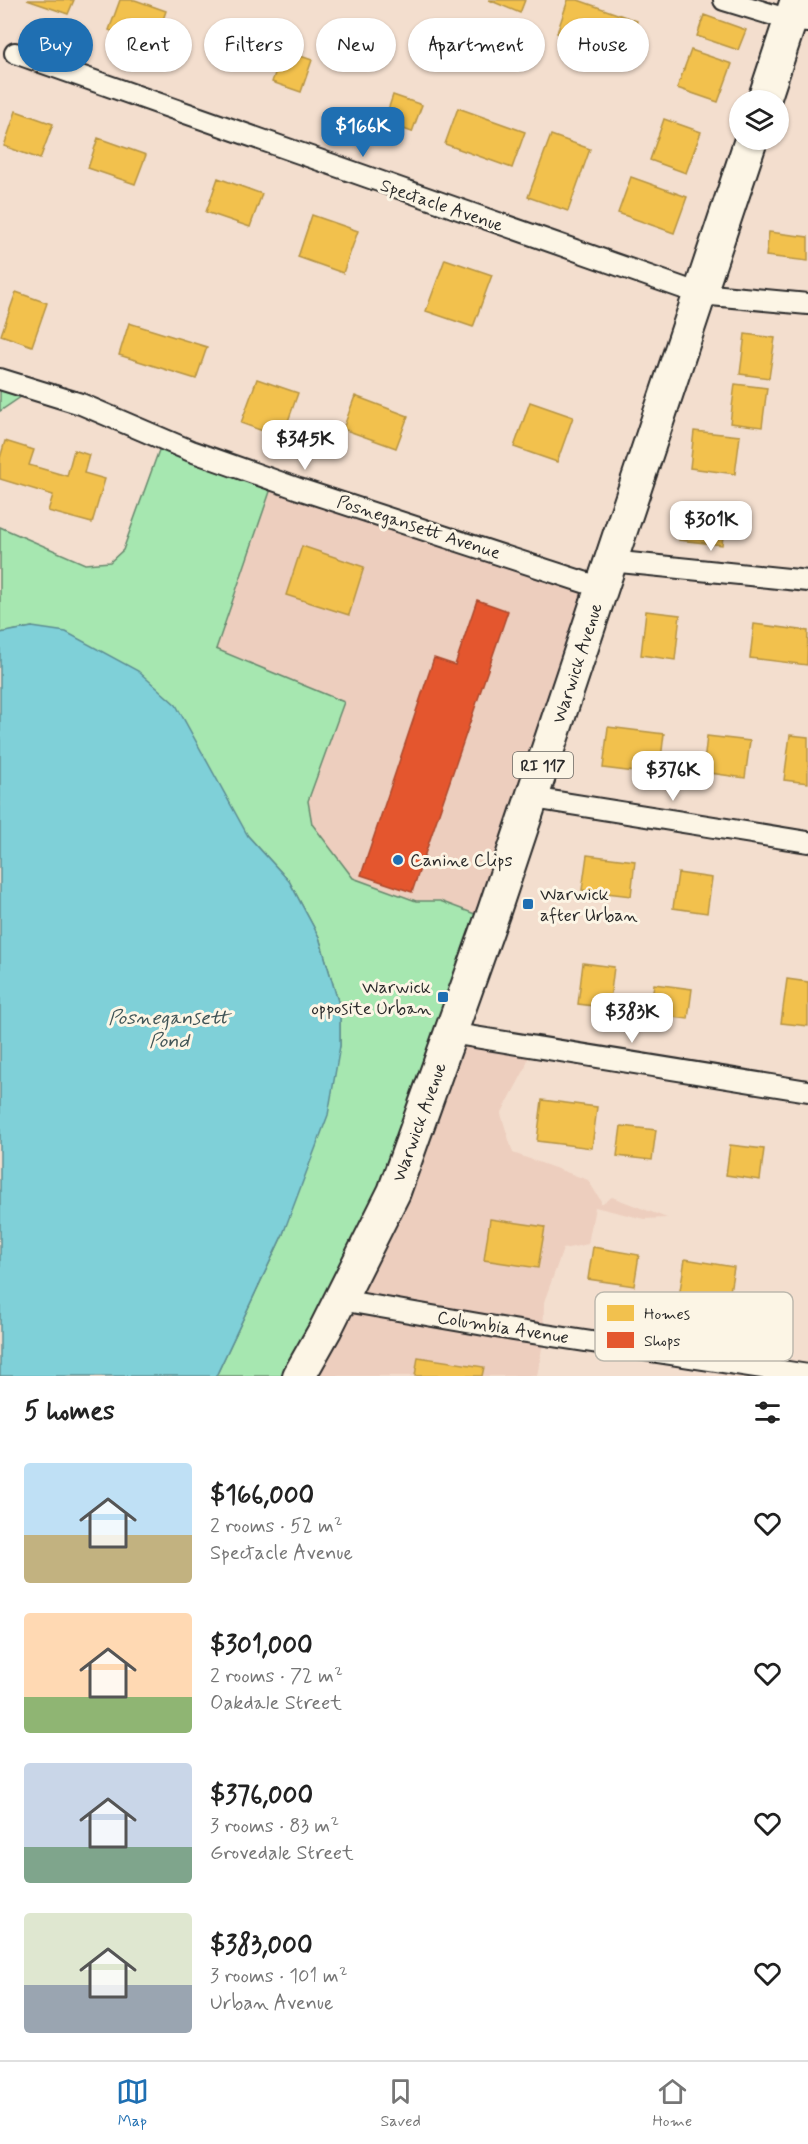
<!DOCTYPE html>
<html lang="en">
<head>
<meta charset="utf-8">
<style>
	:root { --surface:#fff; --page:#f2f2f2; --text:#222; --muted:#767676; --line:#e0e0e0; --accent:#1f6fb2 }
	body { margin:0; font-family:Mynerve,sans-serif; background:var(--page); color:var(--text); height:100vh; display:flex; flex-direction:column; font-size:22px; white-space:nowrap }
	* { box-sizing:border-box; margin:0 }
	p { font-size:20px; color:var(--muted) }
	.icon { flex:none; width:33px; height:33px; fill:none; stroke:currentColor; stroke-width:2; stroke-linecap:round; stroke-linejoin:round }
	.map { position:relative; height:1376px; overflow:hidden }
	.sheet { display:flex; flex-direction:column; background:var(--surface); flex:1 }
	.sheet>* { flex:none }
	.hud { position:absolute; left:18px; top:18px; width:772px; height:54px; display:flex; gap:12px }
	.fabs { position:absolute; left:729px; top:90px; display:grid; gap:12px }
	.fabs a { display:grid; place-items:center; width:60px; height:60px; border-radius:50%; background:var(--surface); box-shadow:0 2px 4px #0004; font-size:30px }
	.price { position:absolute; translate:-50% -51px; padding:0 14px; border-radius:12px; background:#fff; color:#222; font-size:20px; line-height:39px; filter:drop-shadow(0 2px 3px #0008) }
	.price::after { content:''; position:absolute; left:50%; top:36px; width:18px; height:14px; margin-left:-9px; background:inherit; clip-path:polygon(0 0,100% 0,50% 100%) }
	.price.active { background:var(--accent); color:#fff }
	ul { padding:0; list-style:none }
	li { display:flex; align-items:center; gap:18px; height:150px; padding:0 24px }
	li span { display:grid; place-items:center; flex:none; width:168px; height:120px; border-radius:6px; color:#555 }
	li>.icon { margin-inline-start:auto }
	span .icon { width:72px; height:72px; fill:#fffc; stroke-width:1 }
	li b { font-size:26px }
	h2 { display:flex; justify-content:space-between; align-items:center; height:72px; padding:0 24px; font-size:26px }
	.chip { padding:0 21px; border-radius:27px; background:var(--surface); box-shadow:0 2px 4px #0004; font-size:21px; line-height:54px }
	.chip.active { background:var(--accent); color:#fff }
	.tab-bar { display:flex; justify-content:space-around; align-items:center; height:84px; border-top:2px solid var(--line); background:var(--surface); font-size:16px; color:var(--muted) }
	.tab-bar a { display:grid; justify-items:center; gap:3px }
	.tab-bar .active { color:var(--accent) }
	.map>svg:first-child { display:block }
	.built { fill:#edcebe }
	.green { fill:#a6e7b0; stroke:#68896e; stroke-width:1.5 }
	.water { fill:#7fd0d8; stroke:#5d8e93; stroke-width:1.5 }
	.homes { fill:#f2c14e; stroke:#b69444; stroke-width:1.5 }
	.shops { fill:#e4572e; stroke:#ac4a2d; stroke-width:1.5 }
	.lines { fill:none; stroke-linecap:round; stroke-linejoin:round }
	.street-casing { stroke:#2b2b2b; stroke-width:24 }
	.primary-casing { stroke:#2b2b2b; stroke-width:36 }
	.street { stroke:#fcf5e5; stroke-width:20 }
	.primary { stroke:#fcf5e5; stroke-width:32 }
	.poi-dot { fill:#1f6fb2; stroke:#fcf5e5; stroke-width:2 }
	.labels { text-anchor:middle; stroke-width:6; stroke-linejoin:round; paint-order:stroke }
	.shield { fill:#fcf5e5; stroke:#6a6863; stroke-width:1.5 }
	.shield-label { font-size:16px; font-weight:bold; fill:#2b2b2b }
	.street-label { font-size:18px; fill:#2b2b2b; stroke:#fcf5e5 }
	.poi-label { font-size:18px; fill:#2b2b2b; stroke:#fcf5e5; text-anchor:start }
	.water-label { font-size:20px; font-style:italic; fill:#405456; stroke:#fcf5e5 }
	.key { fill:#fcf5e5; stroke:#bdb8ad; stroke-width:1.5 }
	.key-label { font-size:16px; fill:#2b2b2b }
</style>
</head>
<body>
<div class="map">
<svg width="808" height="1376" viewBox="0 0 808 1376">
	<rect width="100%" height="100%" fill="#f3dece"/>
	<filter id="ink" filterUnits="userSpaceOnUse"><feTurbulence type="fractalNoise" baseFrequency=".0167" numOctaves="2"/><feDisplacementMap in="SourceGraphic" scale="12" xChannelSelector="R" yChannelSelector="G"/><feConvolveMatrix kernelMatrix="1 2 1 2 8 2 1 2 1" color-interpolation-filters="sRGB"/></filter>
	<g filter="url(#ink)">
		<path class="built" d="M 275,477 L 600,585 L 491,920 L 440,901 L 416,901 L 353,878 L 312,824 L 308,800 L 344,702 L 216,649 Z
			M 451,1039 L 531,1047 L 525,1069 L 501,1114 L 513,1153 L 588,1180 L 601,1201 L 601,1204 L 612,1197 L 667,1218 L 644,1219 L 595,1207 L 588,1244 L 563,1249 L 544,1302 L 543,1343 L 537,1376 L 300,1376 Z"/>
		<path class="green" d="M 0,377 L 34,388 L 0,411 Z
			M 163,439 L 275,477 L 216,649 L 344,702 L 308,801 L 312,824 L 353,878 L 416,901 L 440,901 L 491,920 L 300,1376 L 216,1376 L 283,1234 L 340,1046 L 340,1008 L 319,937 L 289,881 L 248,836 L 32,627 L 0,633 L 0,527 L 85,564 L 110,562 L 123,550 Z"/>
		<path class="water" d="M 32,627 L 66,632 L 138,671 L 176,705 L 248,836 L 289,881 L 319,937 L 340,1008 L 340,1046 L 328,1115 L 283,1234 L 216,1376 L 0,1376 L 0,633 Z"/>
		<path class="homes" d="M 27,0 L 74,0 L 68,14 Z
			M 120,0 L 135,0 L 166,11 L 154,46 L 109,30 Z
			M 489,0 L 525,0 L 520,13 Z
			M 568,0 L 578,0 L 637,21 L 624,56 L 557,33 Z
			M 704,15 L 746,30 L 738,50 L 697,36 Z
			M 283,50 L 312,60 L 301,92 L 272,82 Z
			M 691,50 L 732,64 L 718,102 L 677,88 Z
			M 393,95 L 422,105 L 412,132 L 384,122 Z
			M 458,108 L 525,132 L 512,168 L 445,144 Z
			M 16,111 L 53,124 L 40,159 L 4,146 Z
			M 664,119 L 701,132 L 686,173 L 650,160 Z
			M 551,135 L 590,149 L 568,211 L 528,197 Z
			M 98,138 L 146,155 L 135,184 L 88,168 Z
			M 631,177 L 687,197 L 674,233 L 618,213 Z
			M 218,178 L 262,194 L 250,227 L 206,212 Z
			M 312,215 L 358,231 L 343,273 L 298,257 Z
			M 769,232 L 808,237 L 808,261 L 766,256 Z
			M 445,259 L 492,275 L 473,327 L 426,311 Z
			M 16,292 L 47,303 L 32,346 L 1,335 Z
			M 129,323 L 207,347 L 196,379 L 119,355 Z
			M 745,334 L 775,338 L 769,378 L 740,374 Z
			M 257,379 L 298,393 L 282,438 L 241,423 Z
			M 735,384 L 767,388 L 762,427 L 730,423 Z
			M 355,396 L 408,416 L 396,448 L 343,429 Z
			M 530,402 L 573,417 L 557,462 L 514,447 Z
			M 694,431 L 740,436 L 735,474 L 690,468 Z
			M 5,441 L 34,450 L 29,465 L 67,476 L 74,450 L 89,455 L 84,473 L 105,479 L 92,523 L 48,511 L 53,495 L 0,479 L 0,458 Z
			M 684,504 L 726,510 L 722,545 L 679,540 Z
			M 302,546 L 364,567 L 349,615 L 286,595 Z
			M 646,611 L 680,615 L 675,660 L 641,655 Z
			M 754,624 L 808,631 L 807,665 L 750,658 Z
			M 608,727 L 664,734 L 659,775 L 603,768 Z
			M 790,735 L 808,737 L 808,783 L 784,780 Z
			M 707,736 L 750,741 L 745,778 L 703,772 Z
			M 587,855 L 635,861 L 631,896 L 582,890 Z
			M 678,873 L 712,878 L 707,913 L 673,908 Z
			M 583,963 L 614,967 L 609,1008 L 578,1004 Z
			M 787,979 L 808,982 L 808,1026 L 781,1023 Z
			M 654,984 L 692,989 L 688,1019 L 650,1014 Z
			M 542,1100 L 597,1107 L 592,1148 L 537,1141 Z
			M 621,1126 L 656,1130 L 652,1160 L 617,1156 Z
			M 730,1145 L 764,1149 L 760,1180 L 726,1175 Z
			M 490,1219 L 545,1227 L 538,1268 L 484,1260 Z
			M 593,1247 L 639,1255 L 634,1286 L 588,1279 Z
			M 685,1259 L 734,1267 L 728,1304 L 679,1297 Z
			M 418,1357 L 484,1367 L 482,1376 L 415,1376 Z"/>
		<path class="shops" d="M 477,600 L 508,611 L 412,892 L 361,875 L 434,658 L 455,665 Z"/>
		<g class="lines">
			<defs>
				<path id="street" d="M 724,0 L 790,20 L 808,22
					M 15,53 L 700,294 L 808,304
					M 0,379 L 81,404 L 191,451 L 299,489 L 602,588
					M 610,561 L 808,581
					M 533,798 L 808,842
					M 450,1033 L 808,1091
					M 340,1300 L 513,1330 L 808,1375"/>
				<path id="primary" d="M 764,100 L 797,0
					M 299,1376 L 325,1330 L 394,1192 L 494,911 L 751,140"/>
			</defs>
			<use href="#street" class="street-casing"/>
			<use href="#primary" class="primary-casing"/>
			<use href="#street" class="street"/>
			<use href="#primary" class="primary"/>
		</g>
	</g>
	<g class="poi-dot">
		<circle cx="398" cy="860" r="6"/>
		<rect x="522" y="898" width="12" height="12" rx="3"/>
		<rect x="437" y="991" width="12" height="12" rx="3"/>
	</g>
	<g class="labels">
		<rect class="shield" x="513" y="752" width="60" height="26" rx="4.5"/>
		<g class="shield-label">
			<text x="543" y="771">RI 117</text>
		</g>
		<g class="street-label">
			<text transform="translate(442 205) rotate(19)" y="6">Spectacle Avenue</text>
			<text transform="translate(419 527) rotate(18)" y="6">Posnegansett Avenue</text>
			<text transform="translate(577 663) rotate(-72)" y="6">Warwick Avenue</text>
			<text transform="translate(419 1122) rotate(-70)" y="6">Warwick Avenue</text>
			<text transform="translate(503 1327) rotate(9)" y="6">Columbia Avenue</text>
		</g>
		<g class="poi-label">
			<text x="410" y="866">Canine Clips</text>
			<text x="540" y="900">Warwick<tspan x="540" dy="21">after Urban</tspan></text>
			<text x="431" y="993" text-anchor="end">Warwick<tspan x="431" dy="21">opposite Urban</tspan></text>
		</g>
		<g class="water-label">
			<text x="169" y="1024">Posnegansett<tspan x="169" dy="23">Pond</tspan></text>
		</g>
	</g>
	<rect x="595" y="1292" width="198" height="69" rx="9" class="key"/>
	<rect x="607" y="1305" width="27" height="16" fill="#f2c14e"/>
	<rect x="607" y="1332" width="27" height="16" fill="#e4572e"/>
	<g class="key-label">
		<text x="644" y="1319">Homes</text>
		<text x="644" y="1346">Shops</text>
	</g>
</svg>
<div class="fabs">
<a><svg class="icon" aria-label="layers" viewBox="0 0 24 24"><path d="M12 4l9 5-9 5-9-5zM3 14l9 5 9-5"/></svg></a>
</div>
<b class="price active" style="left:363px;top:158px">$166K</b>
<b class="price" style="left:305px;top:471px">$345K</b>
<b class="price" style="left:711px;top:552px">$301K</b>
<b class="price" style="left:673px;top:802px">$376K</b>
<b class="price" style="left:632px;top:1044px">$383K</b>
<div class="hud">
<a class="chip active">Buy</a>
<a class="chip">Rent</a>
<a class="chip">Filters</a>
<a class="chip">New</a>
<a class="chip">Apartment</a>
<a class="chip">House</a>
</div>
</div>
<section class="sheet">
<h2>5 homes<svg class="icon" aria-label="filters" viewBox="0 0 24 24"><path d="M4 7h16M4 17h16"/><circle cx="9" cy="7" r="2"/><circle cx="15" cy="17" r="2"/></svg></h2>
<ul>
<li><span style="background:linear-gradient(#bfe0f5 60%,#c2b280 0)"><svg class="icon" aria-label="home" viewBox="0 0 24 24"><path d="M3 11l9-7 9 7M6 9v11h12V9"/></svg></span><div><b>$166,000</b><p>2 rooms · 52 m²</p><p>Spectacle Avenue</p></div><svg class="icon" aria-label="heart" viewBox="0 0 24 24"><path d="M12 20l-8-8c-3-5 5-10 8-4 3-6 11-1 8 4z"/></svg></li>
<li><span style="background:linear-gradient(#ffd9b3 70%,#8fb573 0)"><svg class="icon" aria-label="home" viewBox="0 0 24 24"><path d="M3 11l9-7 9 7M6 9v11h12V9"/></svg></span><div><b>$301,000</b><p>2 rooms · 72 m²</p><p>Oakdale Street</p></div><svg class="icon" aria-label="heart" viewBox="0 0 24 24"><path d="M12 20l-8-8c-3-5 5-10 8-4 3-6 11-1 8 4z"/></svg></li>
<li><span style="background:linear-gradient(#c9d6e8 70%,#7fa58c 0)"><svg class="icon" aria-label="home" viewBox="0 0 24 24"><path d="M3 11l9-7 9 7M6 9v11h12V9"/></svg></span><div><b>$376,000</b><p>3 rooms · 83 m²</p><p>Grovedale Street</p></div><svg class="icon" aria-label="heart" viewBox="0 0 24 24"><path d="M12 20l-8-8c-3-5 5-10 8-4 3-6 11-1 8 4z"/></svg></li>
<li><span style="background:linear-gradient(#dfe7d0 60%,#9aa5b1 0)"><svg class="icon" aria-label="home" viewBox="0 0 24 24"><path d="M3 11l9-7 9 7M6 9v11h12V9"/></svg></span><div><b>$383,000</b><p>3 rooms · 101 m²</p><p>Urban Avenue</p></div><svg class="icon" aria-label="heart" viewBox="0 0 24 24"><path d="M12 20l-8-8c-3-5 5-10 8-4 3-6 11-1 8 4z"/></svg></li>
</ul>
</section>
<nav class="tab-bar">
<a class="active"><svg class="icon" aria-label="map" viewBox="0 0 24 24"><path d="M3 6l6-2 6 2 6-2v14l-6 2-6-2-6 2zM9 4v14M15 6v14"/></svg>Map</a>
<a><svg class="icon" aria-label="saved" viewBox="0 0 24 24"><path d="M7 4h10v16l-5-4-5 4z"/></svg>Saved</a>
<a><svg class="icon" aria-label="home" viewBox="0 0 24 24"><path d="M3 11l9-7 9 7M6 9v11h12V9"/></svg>Home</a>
</nav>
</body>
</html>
